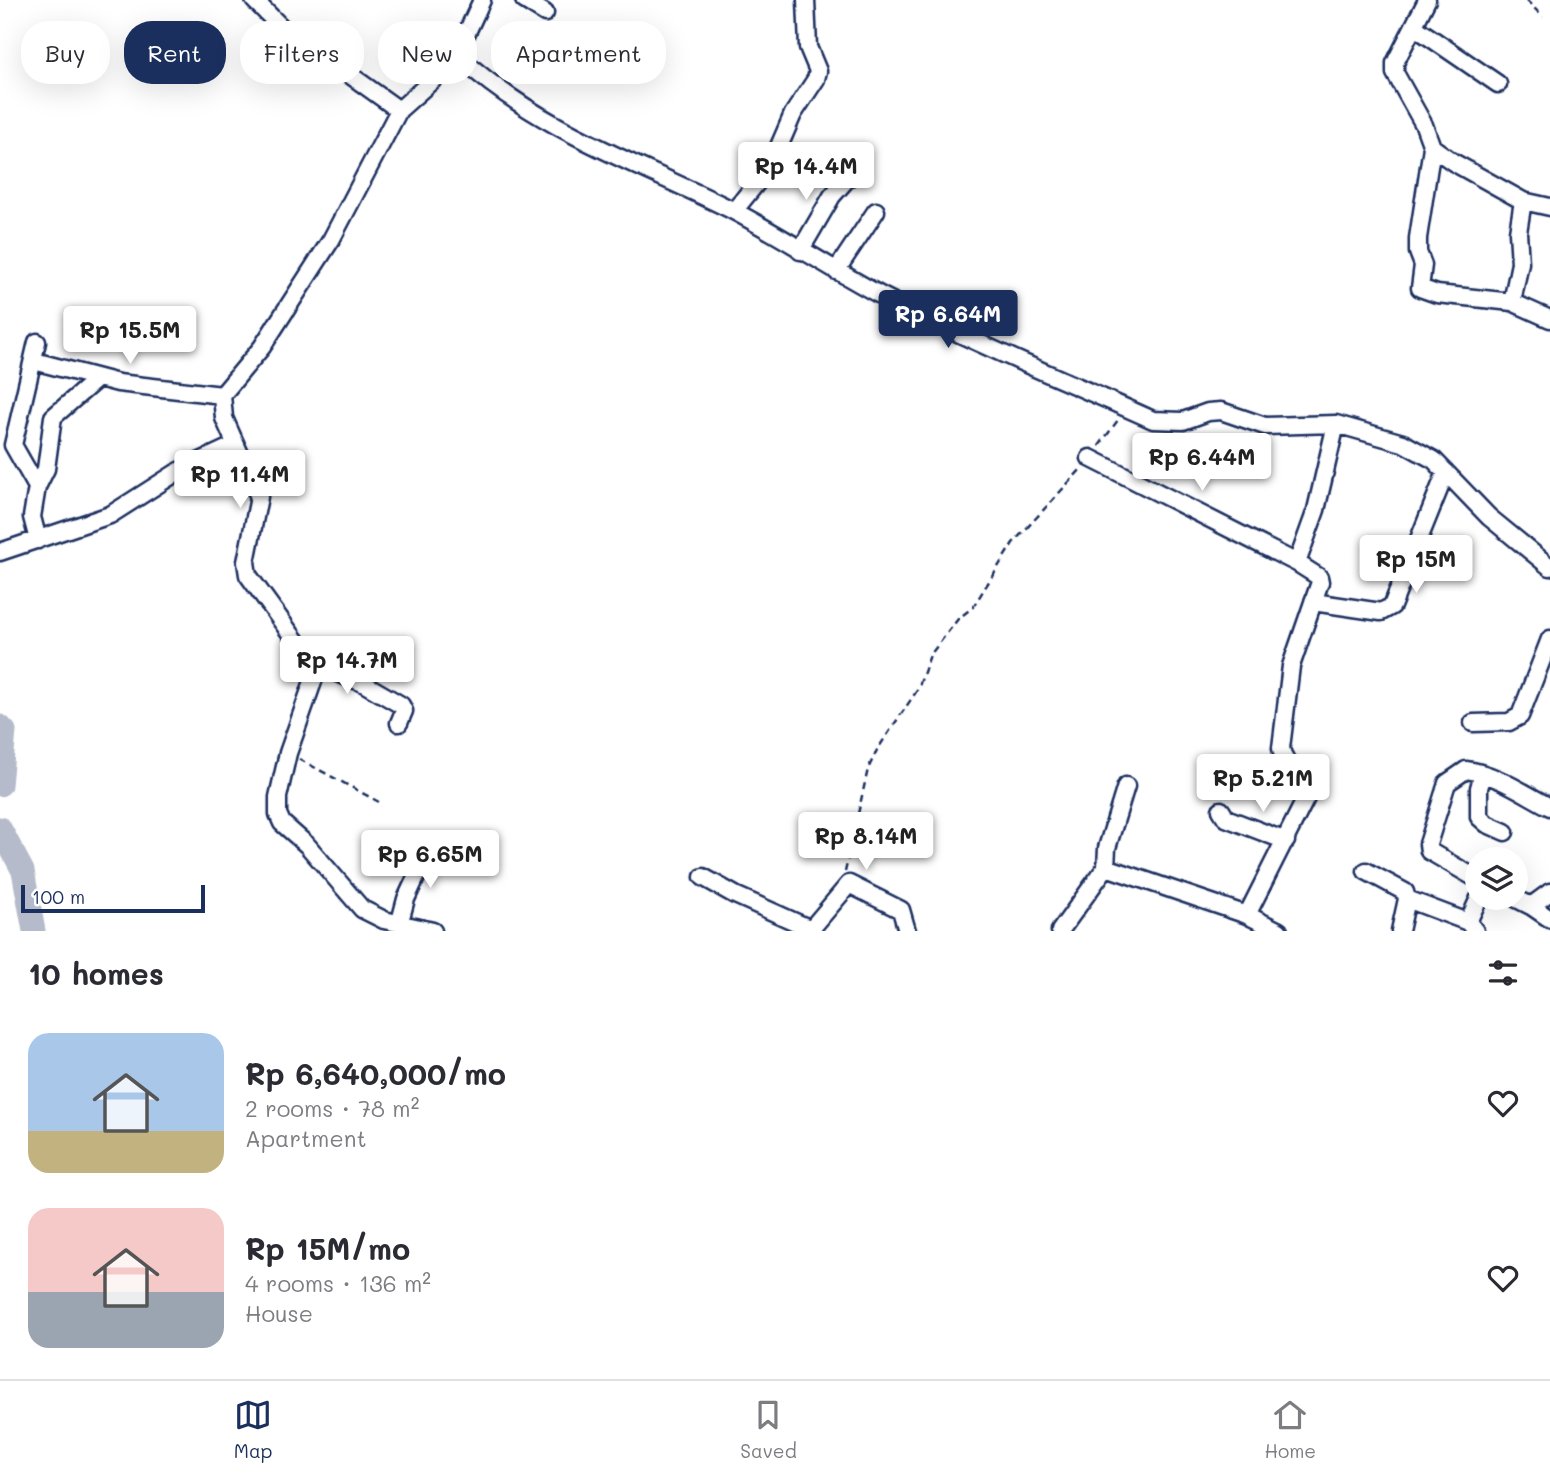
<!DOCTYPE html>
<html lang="en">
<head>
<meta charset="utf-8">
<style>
	:root { --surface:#fff; --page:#f2f2f3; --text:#2b2b33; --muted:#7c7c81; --line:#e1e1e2; --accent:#1b2f5e }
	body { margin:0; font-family:Mali,sans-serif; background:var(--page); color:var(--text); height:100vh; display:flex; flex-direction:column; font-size:26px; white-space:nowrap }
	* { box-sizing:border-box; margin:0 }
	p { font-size:23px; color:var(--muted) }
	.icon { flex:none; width:38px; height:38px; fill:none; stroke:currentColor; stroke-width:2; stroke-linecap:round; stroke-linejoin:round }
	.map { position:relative; height:931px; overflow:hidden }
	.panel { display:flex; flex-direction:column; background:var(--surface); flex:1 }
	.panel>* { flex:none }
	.hud { position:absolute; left:21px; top:21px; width:700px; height:63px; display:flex; gap:14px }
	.controls { position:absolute; left:1465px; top:847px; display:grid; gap:14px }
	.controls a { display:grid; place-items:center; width:63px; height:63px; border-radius:50%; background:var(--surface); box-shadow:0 7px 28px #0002; font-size:35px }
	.scale { position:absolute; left:21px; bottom:18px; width:184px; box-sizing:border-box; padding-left:7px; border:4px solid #1b2f5e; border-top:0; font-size:19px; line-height:24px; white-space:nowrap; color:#1b2f5e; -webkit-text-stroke:5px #fff; paint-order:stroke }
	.price { position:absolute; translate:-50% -60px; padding:0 16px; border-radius:7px; background:#fff; color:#222; font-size:23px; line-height:46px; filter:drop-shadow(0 2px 4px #0008) }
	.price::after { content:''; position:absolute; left:50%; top:42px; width:21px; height:16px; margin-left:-10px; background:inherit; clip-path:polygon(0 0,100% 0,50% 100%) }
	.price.on { background:var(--accent); color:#fff }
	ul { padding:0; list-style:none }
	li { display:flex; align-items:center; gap:21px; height:175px; padding:0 28px }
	li span { display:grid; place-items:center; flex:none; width:196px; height:140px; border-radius:21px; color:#555 }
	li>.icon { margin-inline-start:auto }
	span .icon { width:84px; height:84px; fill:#fffc; stroke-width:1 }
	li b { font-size:30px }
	h2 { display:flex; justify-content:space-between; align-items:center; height:84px; padding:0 28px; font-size:30px }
	.pill { padding:0 24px; border-radius:28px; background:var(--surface); box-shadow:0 7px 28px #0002; font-size:24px; line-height:63px }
	.pill.on { background:var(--accent); color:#fff }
	.menu { display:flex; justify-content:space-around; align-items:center; height:98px; border-top:2px solid var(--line); background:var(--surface); font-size:19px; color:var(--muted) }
	.menu a { display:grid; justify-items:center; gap:4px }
	.menu .on { color:var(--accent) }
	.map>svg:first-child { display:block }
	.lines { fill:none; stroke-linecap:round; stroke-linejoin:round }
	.river { stroke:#b5bbca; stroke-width:23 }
	.minor-casing { stroke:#1b2f5e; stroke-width:21 }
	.path { stroke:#1b2f5e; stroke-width:2.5; stroke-dasharray:7 5; stroke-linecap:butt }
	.minor { stroke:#fff; stroke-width:16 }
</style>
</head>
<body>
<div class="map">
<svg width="1550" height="931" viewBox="0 0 1550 931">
	<rect width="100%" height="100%" fill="#fff"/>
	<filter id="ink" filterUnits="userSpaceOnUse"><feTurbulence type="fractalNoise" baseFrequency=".0143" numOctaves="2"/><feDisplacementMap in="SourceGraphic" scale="14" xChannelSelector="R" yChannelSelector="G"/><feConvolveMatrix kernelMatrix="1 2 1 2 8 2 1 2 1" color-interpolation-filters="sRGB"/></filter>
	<g filter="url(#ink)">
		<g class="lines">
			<path class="river" d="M 0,726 L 5,731 L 0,785
				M 0,828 L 23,871 L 34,931"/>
			<defs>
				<path id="minor" d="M 254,0 L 306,52 L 346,72 L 399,110
					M 482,0 L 462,43 L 462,59 C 538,129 639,164 730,209 C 782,236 831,269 882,296 C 971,342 1062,379 1153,420 L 1183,421 L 1208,412 L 1221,411 L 1265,426 L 1336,424 L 1403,443 L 1434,460 L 1489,517 L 1550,567
					M 524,0 L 545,13
					M 1427,0 L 1395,63 L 1395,73 L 1424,125 L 1432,147 L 1418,238 L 1418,252 L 1423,265 L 1420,288 L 1437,294 L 1512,302 L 1550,319
					M 1416,28 L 1498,84
					M 1432,147 L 1453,162 L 1523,201 L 1518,232 L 1520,263 L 1512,302
					M 1523,201 L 1550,207
					M 734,211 L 771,165 L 793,114 L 816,79 L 818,71 L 808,47 L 806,0
					M 800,251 L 832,196 L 848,178
					M 836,271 L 876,211
					M 37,342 L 13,445 L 37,487 L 32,517 L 38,540
					M 34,361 L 118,383 L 222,395
					M 1090,458 L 1297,563
					M 37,487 L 46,469 L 53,417 L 98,378
					M 0,552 L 110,515 L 179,471 L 235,445
					M 1313,602 L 1381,612 L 1392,606 L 1446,472
					M 316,665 L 363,683 L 401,705 L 404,711 L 399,723
					M 1473,723 L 1509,722 L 1520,716 L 1550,639
					M 1483,774 L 1479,788 L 1479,817 L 1487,824 L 1505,832
					M 1221,810 L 1226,818 L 1286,841
					M 1106,867 L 1107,848 L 1126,786
					M 1366,871 L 1405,892 L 1407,899
					M 703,877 L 735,895 L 811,929 L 849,884 L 901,910 L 907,931
					M 1477,879 L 1429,851 L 1428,844 L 1447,783 L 1466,770 C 1497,774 1523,793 1550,807
					M 1515,898 L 1531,906 L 1550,892
					M 1531,906 L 1550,919
					M 1247,915 L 1279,931
					M 399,925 L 406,899 L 431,845
					M 433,931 L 384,920 L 362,909 L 307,845 L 282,823 L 278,814 L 278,797 L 288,753 L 317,670 L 248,575 L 246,562 L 259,497 L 224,418 L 222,395 L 262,347 L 331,240 L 399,110 L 461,55
					M 1060,931 L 1106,867 L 1247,915 L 1307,796 C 1310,774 1284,769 1281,748 L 1291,666 L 1320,582 L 1319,577 L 1297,563 L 1316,510 L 1336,424
					M 1400,931 L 1407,899 L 1468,922
					M 1475,931 L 1468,922 L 1479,898"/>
			</defs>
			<use href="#minor" class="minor-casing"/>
			<path class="path" d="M 1526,0 L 1543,17
				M 1099,446 L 1118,420
				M 299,759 L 379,802
				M 845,872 L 868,769 L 877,750 L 918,689 L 930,655 L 958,619 L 973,607 L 1013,543 L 1082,468"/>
			<use href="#minor" class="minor"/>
		</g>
	</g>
</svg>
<div class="controls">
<a><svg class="icon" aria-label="layers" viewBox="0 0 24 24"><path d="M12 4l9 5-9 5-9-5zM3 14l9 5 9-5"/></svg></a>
</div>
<div class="scale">100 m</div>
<b class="price" style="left:806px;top:202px">Rp 14.4M</b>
<b class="price on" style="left:948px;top:350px">Rp 6.64M</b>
<b class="price" style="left:130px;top:366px">Rp 15.5M</b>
<b class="price" style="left:1202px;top:493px">Rp 6.44M</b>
<b class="price" style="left:240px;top:510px">Rp 11.4M</b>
<b class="price" style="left:1416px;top:595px">Rp 15M</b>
<b class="price" style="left:347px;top:696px">Rp 14.7M</b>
<b class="price" style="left:1263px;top:814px">Rp 5.21M</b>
<b class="price" style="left:866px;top:872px">Rp 8.14M</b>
<b class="price" style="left:430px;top:890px">Rp 6.65M</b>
<div class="hud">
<a class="pill">Buy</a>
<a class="pill on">Rent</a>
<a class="pill">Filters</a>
<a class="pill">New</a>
<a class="pill">Apartment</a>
</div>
</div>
<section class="panel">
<h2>10 homes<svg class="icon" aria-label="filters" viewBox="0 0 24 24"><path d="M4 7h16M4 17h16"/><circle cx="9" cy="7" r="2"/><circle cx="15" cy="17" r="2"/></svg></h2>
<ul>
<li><span style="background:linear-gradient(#a9c7e8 70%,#c2b280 0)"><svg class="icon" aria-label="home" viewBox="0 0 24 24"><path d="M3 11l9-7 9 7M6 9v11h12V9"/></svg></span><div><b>Rp 6,640,000/mo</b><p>2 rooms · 78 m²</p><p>Apartment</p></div><svg class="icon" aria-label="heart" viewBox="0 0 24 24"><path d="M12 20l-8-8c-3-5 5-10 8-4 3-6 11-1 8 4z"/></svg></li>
<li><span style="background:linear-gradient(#f6c9c9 60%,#9aa5b1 0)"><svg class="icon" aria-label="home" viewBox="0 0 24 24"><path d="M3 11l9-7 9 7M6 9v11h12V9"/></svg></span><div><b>Rp 15M/mo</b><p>4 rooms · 136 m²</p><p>House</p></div><svg class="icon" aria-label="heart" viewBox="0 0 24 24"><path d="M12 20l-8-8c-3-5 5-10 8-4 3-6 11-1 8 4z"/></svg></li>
</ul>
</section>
<nav class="menu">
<a class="on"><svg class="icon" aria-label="map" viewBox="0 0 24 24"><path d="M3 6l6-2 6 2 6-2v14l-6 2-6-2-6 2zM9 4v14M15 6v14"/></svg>Map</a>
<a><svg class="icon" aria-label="saved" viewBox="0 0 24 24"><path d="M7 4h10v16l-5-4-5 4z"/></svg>Saved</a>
<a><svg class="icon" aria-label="home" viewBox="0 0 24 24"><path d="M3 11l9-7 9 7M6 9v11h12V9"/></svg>Home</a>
</nav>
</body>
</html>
